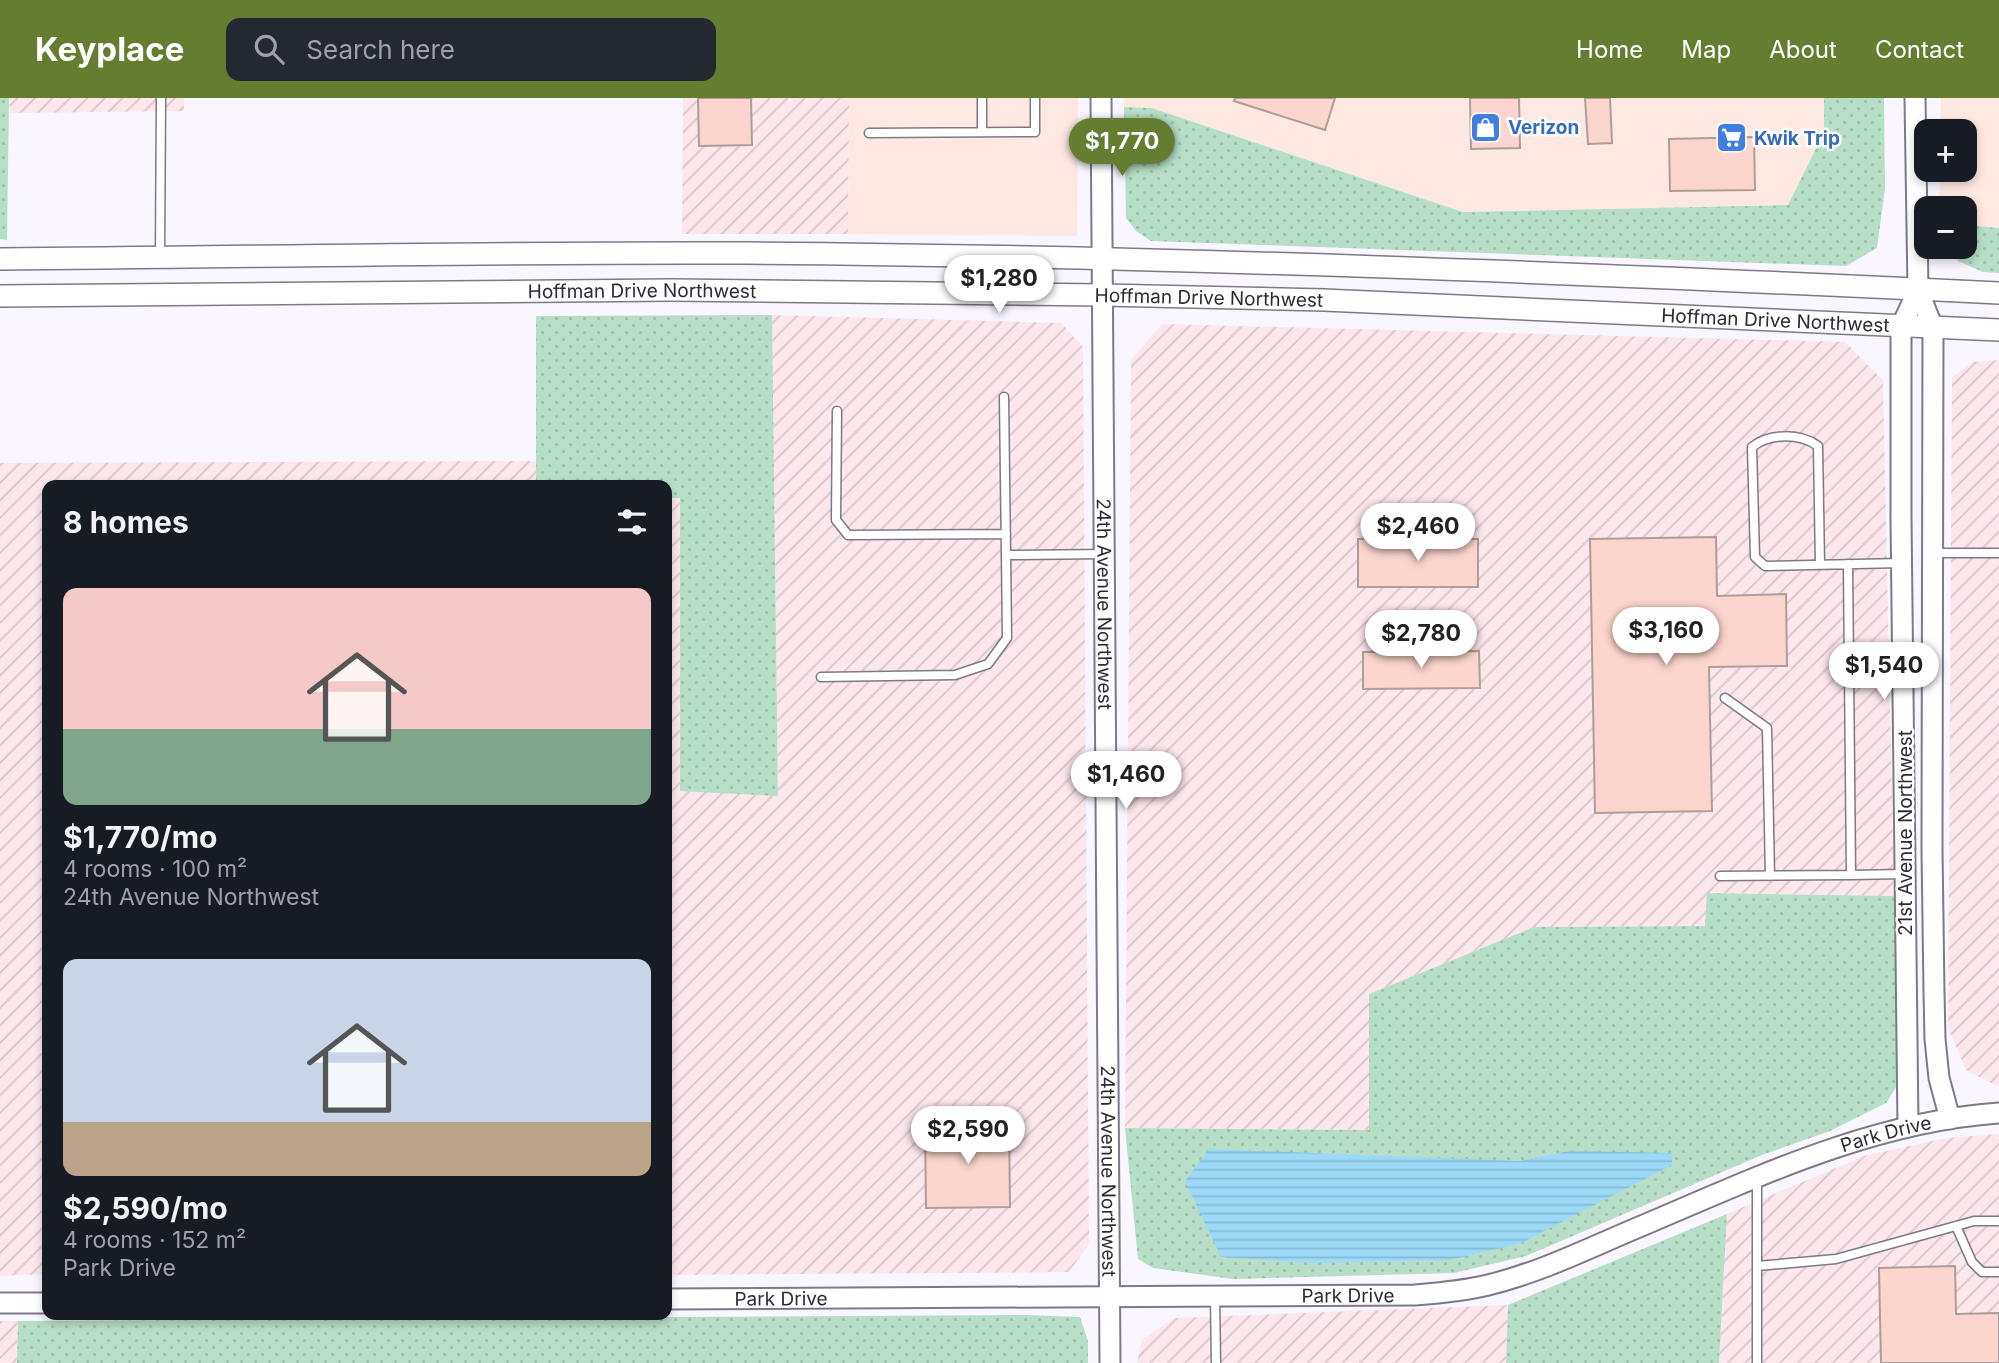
<!DOCTYPE html>
<html lang="en">
<head>
<meta charset="utf-8">
<style>
	:root { --surface:#171b24; --page:#242831; --text:#f1f3f6; --muted:#9ea1a6; --accent:#657d30 }
	body { margin:0; font-family:Inter,sans-serif; background:var(--page); color:var(--text); height:100vh; display:flex; flex-direction:column; font-size:26px; white-space:nowrap }
	* { box-sizing:border-box; margin:0 }
	p { font-size:23px; color:var(--muted) }
	.icon { flex:none; width:38px; height:38px; fill:none; stroke:currentColor; stroke-width:2; stroke-linecap:round; stroke-linejoin:round }
	.map { position:relative; flex:1; overflow:hidden }
	.sheet { position:absolute; left:42px; top:382px; width:630px; height:840px; display:flex; flex-direction:column; background:var(--surface); border-radius:14px; box-shadow:0 4px 10px #0003 }
	.sheet>* { flex:none }
	.tools { position:absolute; left:1914px; top:21px; display:grid; gap:14px }
	.tools a { display:grid; place-items:center; width:63px; height:63px; border-radius:14px; background:var(--surface); box-shadow:0 4px 10px #0003; font-size:35px }
	.price { position:absolute; translate:-50% -60px; padding:0 16px; border-radius:24px; background:#fff; color:#222; font-size:23px; line-height:46px; filter:drop-shadow(0 2px 4px #0008) }
	.price::after { content:''; position:absolute; left:50%; top:42px; width:21px; height:16px; margin-left:-10px; background:inherit; clip-path:polygon(0 0,100% 0,50% 100%) }
	.price.selected { background:var(--accent); color:#fff }
	ul { padding:0; list-style:none }
	li { display:grid; align-content:center; gap:14px; height:371px; padding:0 21px }
	li span { display:grid; place-items:center; height:217px; border-radius:14px; color:#555 }
	li>.icon { margin-inline-start:auto }
	span .icon { width:126px; height:126px; fill:#fffc; stroke-width:1 }
	li b { font-size:30px }
	h2 { display:flex; justify-content:space-between; align-items:center; height:84px; padding:0 21px; font-size:30px }
	header { display:flex; align-items:center; gap:42px; box-sizing:border-box; height:98px; padding:0 35px; background:var(--accent); color:#fff }
	header strong { font-size:33px }
	nav { display:flex; gap:38px; margin-inline-start:auto; font-size:24px }
	.search { width:490px; height:63px; background:var(--page); display:flex; align-items:center; gap:18px; box-sizing:border-box; padding:0 24px; border-radius:14px; color:var(--muted); font-size:26px }
	.map>svg:first-child { display:block }
	.commercial { fill:#fde9e1 }
	.industrial { fill:url(#industrial-furrows) }
	.grass { fill:url(#grass-dots) }
	.water { fill:url(#water-rules) }
	.building { fill:#fcd6ce; stroke:#ae9d99; stroke-width:2 }
	.lines { fill:none; stroke-linecap:round; stroke-linejoin:round }
	.service-casing { stroke:#7d7987; stroke-width:11 }
	.tertiary-casing { stroke:#7d7987; stroke-width:23 }
	.secondary-casing { stroke:#7d7987; stroke-width:24 }
	.service { stroke:#fff; stroke-width:8 }
	.tertiary { stroke:#fff; stroke-width:19 }
	.secondary { stroke:#fff; stroke-width:21 }
	.labels { text-anchor:middle; stroke-width:5; stroke-linejoin:round; paint-order:stroke }
	.shop-label { font-size:19px; font-weight:bold; fill:#366cbe; stroke:#fff; text-anchor:start }
	.street-label { font-size:19px; fill:#2d2b31; stroke:#fff }
</style>
</head>
<body>
<header>
<strong>Keyplace</strong>
<div class="search"><svg class="icon" aria-label="search" viewBox="0 0 24 24"><circle cx="10" cy="10" r="6"/><path d="M15 15l6 6"/></svg>Search here</div>
<nav><a>Home</a><a>Map</a><a>About</a><a>Contact</a></nav>
</header>
<div class="map">
<svg width="1999" height="1265" viewBox="0 0 1999 1265">
	<defs>
		<pattern id="industrial-furrows" width="10" height="10" patternUnits="userSpaceOnUse" patternTransform="scale(1.75)"><rect width="10" height="10" fill="#fce7ec"/><path d="M-1 1l2-2M0 10L10 0M9 11l2-2" fill="none" stroke="#d8c6cb"/></pattern>
		<pattern id="grass-dots" width="8" height="8" patternUnits="userSpaceOnUse" patternTransform="scale(1.75)"><rect width="8" height="8" fill="#b7dfc7"/><path d="M2 2h.1M6 6h.1" fill="none" stroke="#9ec0ab" stroke-width="1.8" stroke-linecap="round"/></pattern>
		<pattern id="water-rules" width="6" height="5" patternUnits="userSpaceOnUse" patternTransform="scale(1.75)"><rect width="6" height="5" fill="#9cd8f7"/><path d="M0 2.5h6" fill="none" stroke="#87bad4"/></pattern>
	</defs>
	<rect width="100%" height="100%" fill="#f9f6ff"/>
	<path class="commercial" d="M 849,0 L 1078,0 L 1077,138 L 848,136 Z
		M 1124,0 L 1824,0 L 1824,34 L 1788,107 L 1463,114 L 1152,10 L 1124,9 Z
		M 1941,0 L 1999,0 L 1999,130 L 1965,127 L 1965,110 L 1939,110 L 1940,72 L 1965,72 L 1965,33 L 1940,33 Z"/>
	<path class="industrial" d="M 9,0 L 184,0 L 184,13 L 10,15 Z
		M 683,0 L 849,0 L 848,136 L 682,136 Z
		M 772,217 L 1061,225 L 1083,249 L 1089,1146 L 1069,1174 L 667,1177 L 667,400 L 680,400 L 778,697 Z
		M 1162,226 L 1845,244 L 1883,282 L 1894,798 L 1707,795 L 1706,828 L 1534,829 L 1369,896 L 1369,1032 L 1125,1030 L 1131,262 Z
		M 1999,262 L 1999,989 L 1966,972 L 1948,929 L 1952,279 L 1974,264 Z
		M 536,363 L 536,387 L 47,387 L 47,1176 L 0,1178 L 0,365 Z
		M 1999,1036 L 1999,1265 L 1719,1265 L 1727,1116 L 1864,1058 L 1946,1040 Z
		M 1508,1207 L 1506,1265 L 1137,1265 L 1142,1242 L 1174,1220 Z
		M 0,1223 L 18,1223 L 17,1265 L 0,1265 Z"/>
	<path class="grass" d="M 0,0 L 9,0 L 7,142 L 0,141 Z
		M 1824,0 L 1884,0 L 1885,90 L 1877,150 L 1846,168 L 1151,143 L 1136,133 L 1126,120 L 1124,9 L 1152,10 L 1463,114 L 1788,107 L 1824,34 Z
		M 1965,127 L 1999,130 L 1999,175 L 1983,174 L 1958,163 L 1950,149 L 1965,149 Z
		M 772,217 L 778,698 L 680,693 L 680,400 L 667,400 L 667,387 L 536,387 L 536,218 Z
		M 1707,795 L 1894,798 L 1900,983 L 1886,1005 L 1830,1033 L 1762,1057 L 1526,1158 L 1454,1175 L 1233,1181 L 1153,1170 L 1138,1161 L 1125,1030 L 1369,1032 L 1369,896 L 1534,829 L 1705,828 Z
		M 1727,1116 L 1719,1265 L 1506,1265 L 1508,1207 Z
		M 1026,1217 L 1080,1219 L 1088,1243 L 1088,1265 L 17,1265 L 18,1223 Z"/>
	<path class="water" d="M 1209,1051 L 1519,1063 L 1570,1053 L 1672,1055 L 1672,1067 L 1519,1146 L 1449,1162 L 1313,1165 L 1221,1159 L 1185,1083 Z"/>
	<path class="building" d="M 698,0 L 751,0 L 752,47 L 699,48 Z
		M 1235,0 L 1335,0 L 1325,32 L 1234,3 Z
		M 1470,0 L 1519,0 L 1520,50 L 1471,51 Z
		M 1585,0 L 1610,0 L 1612,45 L 1588,46 Z
		M 1754,39 L 1755,92 L 1670,93 L 1669,41 Z
		M 1716,439 L 1717,498 L 1786,496 L 1787,568 L 1709,569 L 1712,713 L 1595,715 L 1590,441 Z
		M 1358,441 L 1478,441 L 1478,489 L 1358,489 Z
		M 1479,553 L 1480,590 L 1363,591 L 1363,554 Z
		M 1009,1026 L 1010,1109 L 926,1110 L 925,1027 Z
		M 1955,1168 L 1956,1216 L 1999,1215 L 1999,1265 L 1881,1265 L 1879,1170 Z"/>
	<g class="lines">
		<defs>
			<path id="service" d="M 982,0 L 982,34
				M 869,35 L 1035,34 L 1035,0
				M 160,157 L 161,0
				M 1004,299 L 1006,457
				M 837,313 L 836,422 L 848,437 L 1006,436
				M 1932,455 L 1999,455
				M 1848,466 L 1851,777 L 1904,776
				M 1820,467 L 1818,348 C 1800,335 1770,335 1752,349 L 1755,459 L 1765,468 C 1810,467 1856,466 1902,465
				M 821,579 L 955,577 L 988,566 L 1007,540 L 1006,457 L 1105,456
				M 1725,600 L 1767,630 L 1770,778
				M 1720,778 L 1851,777
				M 1956,1128 L 1972,1164 L 1982,1174 L 1999,1174
				M 1757,1168 L 1836,1161 L 1974,1123 L 1999,1123
				M 1215,1199 L 1216,1265
				M 1757,1265 L 1757,1079"/>
			<g id="tertiary">
				<path id="s1" d="M 1101,0 L 1110,1265"/>
				<path d="M 1915,0 L 1918,192 L 1933,230 L 1932,752 L 1934,894 L 1935,941 L 1939,980 L 1950,1021"/>
				<path d="M 1908,1029 L 1901,420 L 1901,229 L 1918,192"/>
				<path id="s2" d="M 667,1201 L 1415,1197 C 1440,1195 1464,1193 1488,1187 C 1538,1175 1585,1152 1632,1132 C 1751,1082 1869,1024 1999,1015"/>
				<path d="M 0,1205 L 47,1205"/>
			</g>
			<g id="secondary">
				<path d="M 0,161 C 248,159 496,154 744,155 C 1162,158 1581,175 1999,195"/>
				<path id="s3" d="M 0,198 L 671,192 L 1103,197 L 1324,202 L 1999,232"/>
			</g>
		</defs>
		<use href="#service" class="service-casing"/>
		<use href="#tertiary" class="tertiary-casing"/>
		<use href="#secondary" class="secondary-casing"/>
		<use href="#service" class="service"/>
		<use href="#tertiary" class="tertiary"/>
		<use href="#secondary" class="secondary"/>
	</g>
	<defs>
		<symbol id="shop-square" viewBox="-11 -11 22 22"><rect x="-9" y="-9" width="18" height="18" rx="4" fill="#3f7fe0" stroke="#fff"/><path d="M-5-2.5h2.3a2.7 3.5 0 0 1 5.4 0H5L5.5 6h-11ZM-1.5-2.5h3a1.5 2.3 0 0 0-3 0Z" fill="#fff"/></symbol>
		<symbol id="supermarket-square" viewBox="-11 -11 22 22"><rect x="-9" y="-9" width="18" height="18" rx="4" fill="#3f7fe0" stroke="#fff"/><path d="M-6-5.5h2.5l.6 2H6L4.5 2H-2.5L-4.4-4H-6ZM-1.5 3.2a1.3 1.3 0 1 0 .1 0ZM3 3.2a1.3 1.3 0 1 0 .1 0Z" fill="#fff"/></symbol>
	</defs>
	<g fill-rule="evenodd">
		<use href="#shop-square" x="1468" y="12" width="35" height="35"/>
		<use href="#supermarket-square" x="1714" y="22" width="35" height="35"/>
	</g>
	<g class="labels">
		<g class="shop-label">
			<text x="1508" y="36">Verizon</text>
			<text x="1754" y="47">Kwik Trip</text>
		</g>
		<g class="street-label">
			<text dy="7" stroke="none"><textPath href="#s3" startOffset="642">Hoffman Drive Northwest</textPath></text>
			<text dy="7" stroke="none"><textPath href="#s3" startOffset="1209">Hoffman Drive Northwest</textPath></text>
			<text dy="7" stroke="none"><textPath href="#s3" startOffset="1776">Hoffman Drive Northwest</textPath></text>
			<text dy="7" stroke="none"><textPath href="#s1" startOffset="506">24th Avenue Northwest</textPath></text>
			<text transform="translate(1905 735) rotate(-90)" y="7">21st Avenue Northwest</text>
			<text dy="7" stroke="none"><textPath href="#s2" startOffset="1248">Park Drive</textPath></text>
			<text dy="7" stroke="none"><textPath href="#s1" startOffset="1073">24th Avenue Northwest</textPath></text>
			<text dy="7" stroke="none"><textPath href="#s2" startOffset="681">Park Drive</textPath></text>
			<text dy="7" stroke="none"><textPath href="#s2" startOffset="114">Park Drive</textPath></text>
		</g>
	</g>
</svg>
<div class="tools">
<a>+</a>
<a>−</a>
</div>
<b class="price selected" style="left:1122px;top:80px">$1,770</b>
<b class="price" style="left:999px;top:217px">$1,280</b>
<b class="price" style="left:1418px;top:465px">$2,460</b>
<b class="price" style="left:1666px;top:569px">$3,160</b>
<b class="price" style="left:1421px;top:572px">$2,780</b>
<b class="price" style="left:1884px;top:604px">$1,540</b>
<b class="price" style="left:1126px;top:713px">$1,460</b>
<b class="price" style="left:968px;top:1068px">$2,590</b>
<section class="sheet">
<h2>8 homes<svg class="icon" aria-label="filters" viewBox="0 0 24 24"><path d="M4 7h16M4 17h16"/><circle cx="9" cy="7" r="2"/><circle cx="15" cy="17" r="2"/></svg></h2>
<ul>
<li><span style="background:linear-gradient(#f6c9c9 65%,#7fa58c 0)"><svg class="icon" aria-label="home" viewBox="0 0 24 24"><path d="M3 11l9-7 9 7M6 9v11h12V9"/></svg></span><div><b>$1,770/mo</b><p>4 rooms · 100 m²</p><p>24th Avenue Northwest</p></div></li>
<li><span style="background:linear-gradient(#c9d6e8 75%,#b9a48a 0)"><svg class="icon" aria-label="home" viewBox="0 0 24 24"><path d="M3 11l9-7 9 7M6 9v11h12V9"/></svg></span><div><b>$2,590/mo</b><p>4 rooms · 152 m²</p><p>Park Drive</p></div></li>
</ul>
</section>
</div>
</body>
</html>
